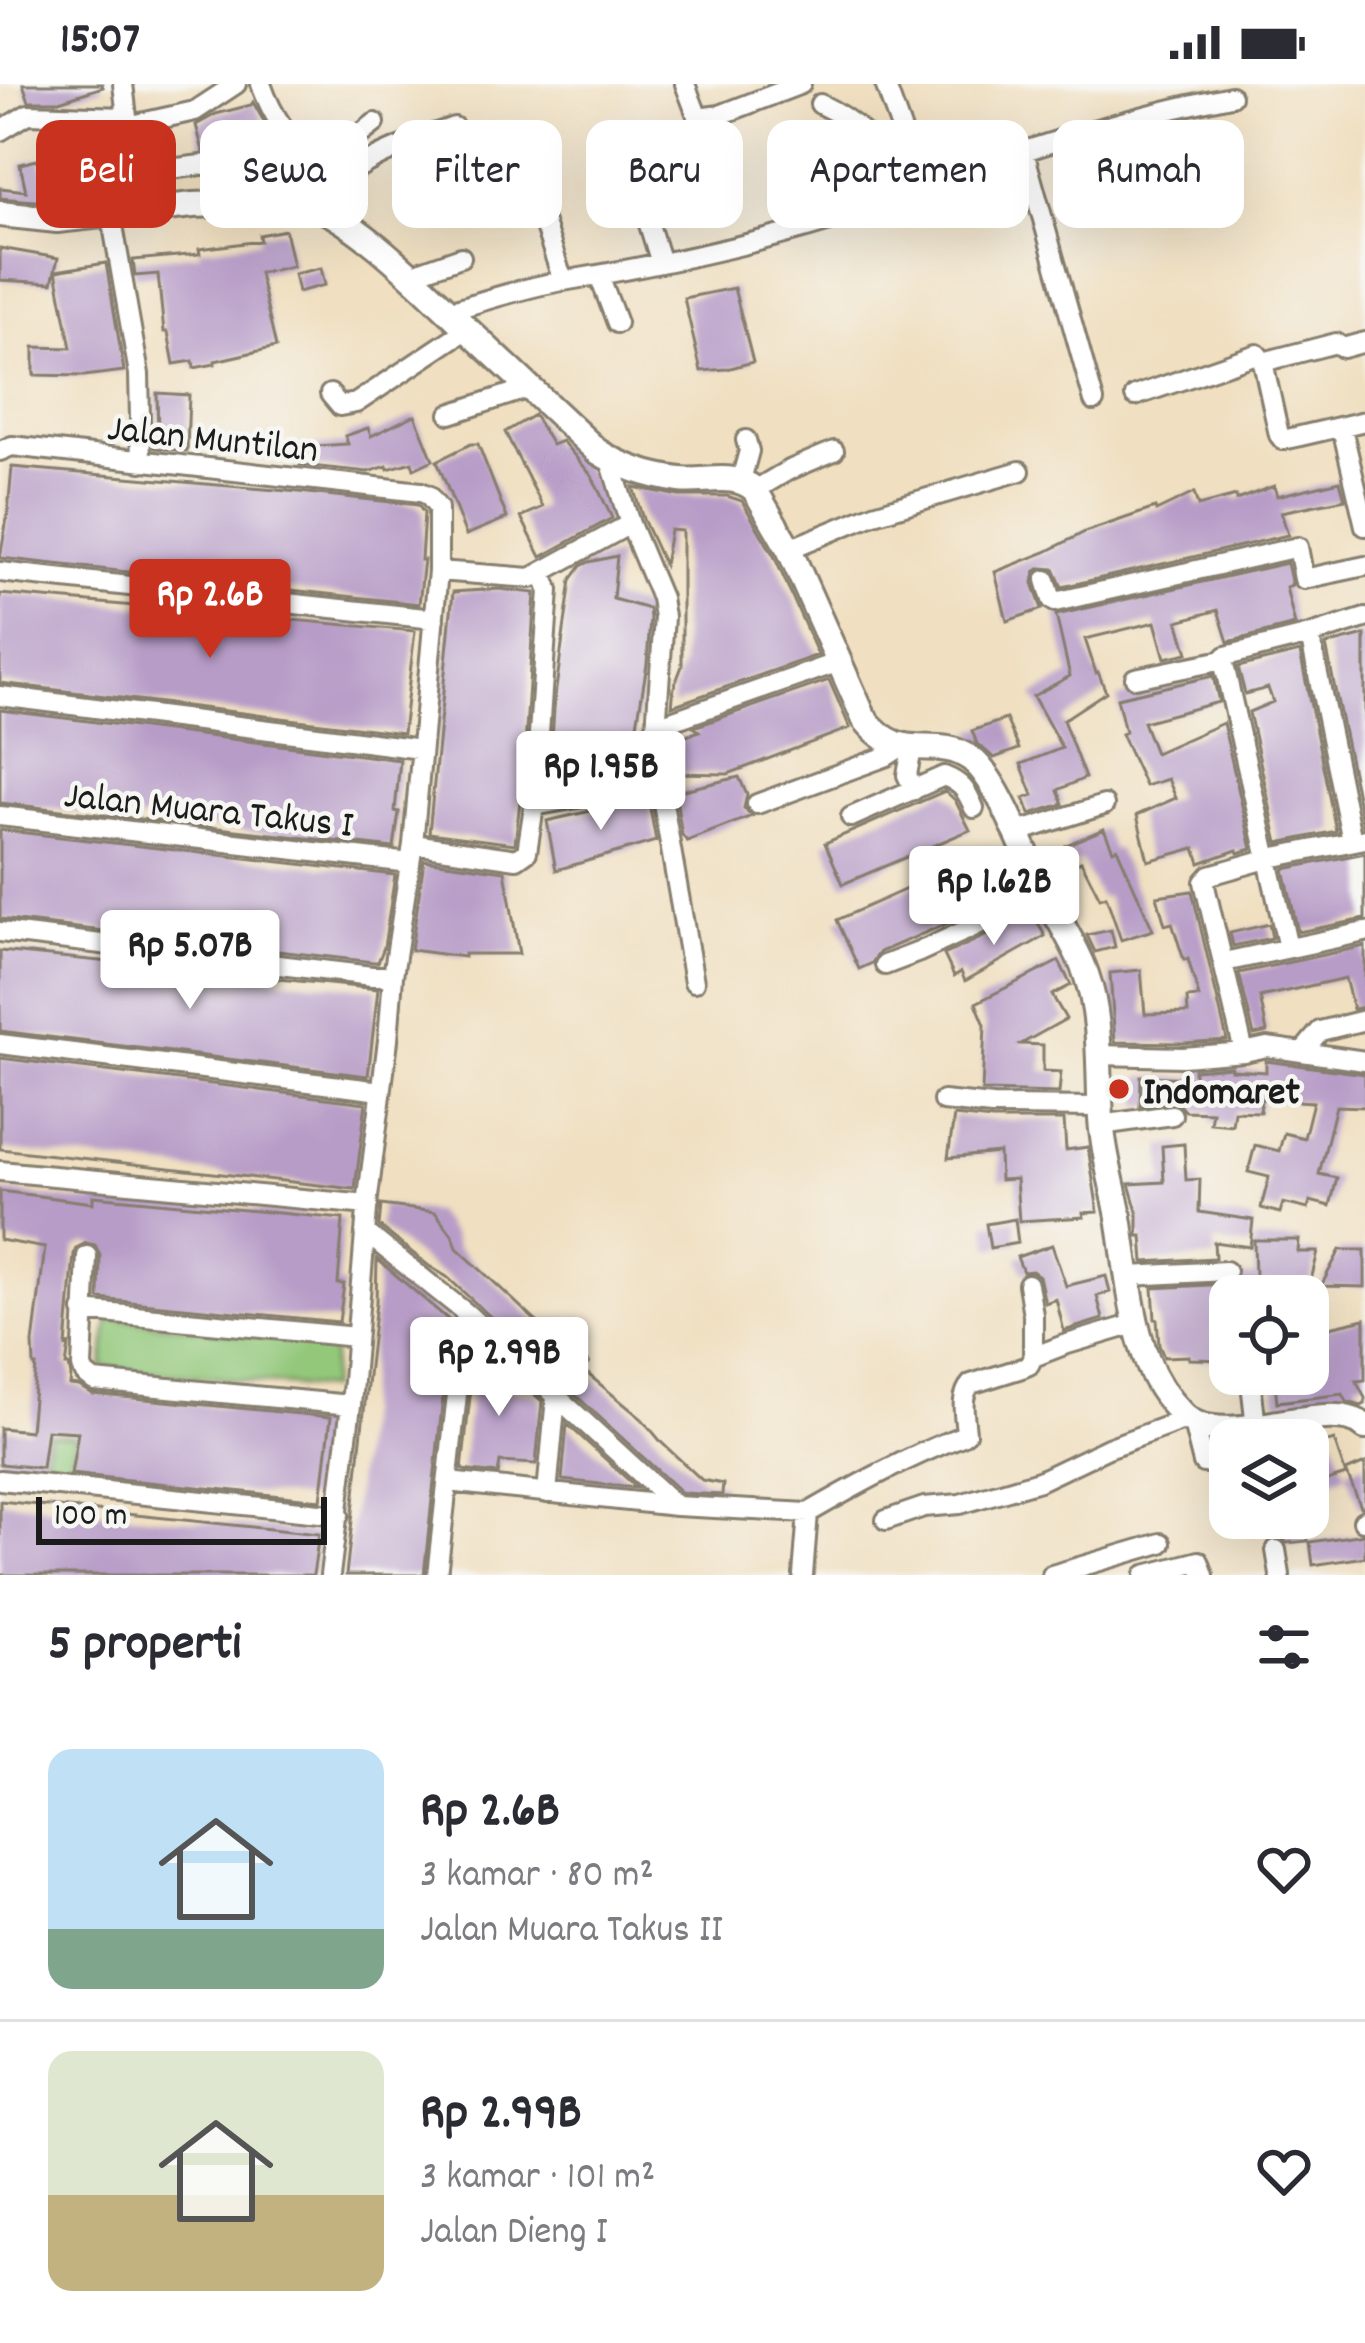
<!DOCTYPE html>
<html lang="id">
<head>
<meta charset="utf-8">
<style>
	:root { --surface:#fff; --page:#f7f7f7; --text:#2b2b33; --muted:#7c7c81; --line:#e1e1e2; --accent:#c8321e }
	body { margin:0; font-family:Dekko,sans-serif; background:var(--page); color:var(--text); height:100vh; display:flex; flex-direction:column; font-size:45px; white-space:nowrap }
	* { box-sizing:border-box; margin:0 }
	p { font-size:39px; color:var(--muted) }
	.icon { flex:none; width:66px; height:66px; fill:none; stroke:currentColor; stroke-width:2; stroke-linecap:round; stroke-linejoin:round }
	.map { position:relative; height:1491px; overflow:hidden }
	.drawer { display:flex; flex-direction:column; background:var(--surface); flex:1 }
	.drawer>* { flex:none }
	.hud { position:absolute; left:36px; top:36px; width:1293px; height:108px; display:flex; gap:24px }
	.fabs { position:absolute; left:1209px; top:1191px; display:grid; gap:24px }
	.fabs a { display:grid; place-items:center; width:120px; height:120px; border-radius:24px; background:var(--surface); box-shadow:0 12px 48px #0002; font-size:60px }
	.scale { position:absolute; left:36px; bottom:30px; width:291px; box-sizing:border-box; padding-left:12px; border:6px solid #1c1c1c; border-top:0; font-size:33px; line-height:42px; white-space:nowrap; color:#1c1c1c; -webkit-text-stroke:9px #f6f6f2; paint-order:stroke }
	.price { position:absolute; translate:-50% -102px; padding:0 27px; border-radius:12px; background:#fff; color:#222; font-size:39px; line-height:78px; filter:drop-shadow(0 3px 6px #0008) }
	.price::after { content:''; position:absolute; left:50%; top:72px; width:36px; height:27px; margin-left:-18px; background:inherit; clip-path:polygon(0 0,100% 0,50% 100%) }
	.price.on { background:var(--accent); color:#fff }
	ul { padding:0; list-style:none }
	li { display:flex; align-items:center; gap:36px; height:300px; padding:0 48px }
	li+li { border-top:3px solid var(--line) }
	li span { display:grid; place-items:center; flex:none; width:336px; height:240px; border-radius:24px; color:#555 }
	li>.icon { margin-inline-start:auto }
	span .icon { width:144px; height:144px; fill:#fffc; stroke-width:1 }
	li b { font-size:51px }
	h2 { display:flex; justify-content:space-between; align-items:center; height:144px; padding:0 48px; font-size:51px }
	.tag { padding:0 42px; border-radius:24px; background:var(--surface); box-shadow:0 12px 48px #0002; font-size:42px; line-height:108px }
	.tag.on { background:var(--accent); color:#fff }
	.status { display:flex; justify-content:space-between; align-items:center; height:84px; padding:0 60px; background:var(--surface); direction:ltr }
	.status svg { height:33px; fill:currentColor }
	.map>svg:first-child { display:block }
	.green { fill:#93c87a; stroke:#58724b; stroke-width:3 }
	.building { fill:#b79cc7 }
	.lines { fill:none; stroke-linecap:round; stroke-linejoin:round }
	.minor-casing { stroke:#867e6e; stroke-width:24 }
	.major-casing { stroke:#867e6e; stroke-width:30 }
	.minor { stroke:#fff; stroke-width:18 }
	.major { stroke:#fff; stroke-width:24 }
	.poi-dot { fill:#c8321e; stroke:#f6f6f2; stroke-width:4.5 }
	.labels { text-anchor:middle; stroke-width:9; stroke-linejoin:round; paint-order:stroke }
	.street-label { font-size:39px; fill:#1c1c1c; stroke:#f6f6f2 }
	.poi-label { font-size:39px; font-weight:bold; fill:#1c1c1c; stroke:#f6f6f2; text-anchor:start }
</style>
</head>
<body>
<div class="status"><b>15:07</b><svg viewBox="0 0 49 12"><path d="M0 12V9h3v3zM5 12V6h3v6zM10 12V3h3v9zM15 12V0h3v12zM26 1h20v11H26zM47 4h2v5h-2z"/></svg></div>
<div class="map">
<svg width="1365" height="1491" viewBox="0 0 1365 1491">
	<rect width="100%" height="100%" fill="#f6f6f2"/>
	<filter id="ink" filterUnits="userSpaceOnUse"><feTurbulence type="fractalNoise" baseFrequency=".00833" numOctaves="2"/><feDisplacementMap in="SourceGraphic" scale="24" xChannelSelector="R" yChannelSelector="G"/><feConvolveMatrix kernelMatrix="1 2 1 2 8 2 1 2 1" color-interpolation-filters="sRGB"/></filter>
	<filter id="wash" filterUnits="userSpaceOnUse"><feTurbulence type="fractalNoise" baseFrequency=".004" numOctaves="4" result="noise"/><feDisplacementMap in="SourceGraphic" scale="48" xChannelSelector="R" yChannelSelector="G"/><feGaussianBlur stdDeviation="2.7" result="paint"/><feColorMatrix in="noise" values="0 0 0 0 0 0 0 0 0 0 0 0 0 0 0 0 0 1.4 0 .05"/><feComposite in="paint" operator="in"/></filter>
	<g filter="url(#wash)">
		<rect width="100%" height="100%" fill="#f0dfc0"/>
		<path class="green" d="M 109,1234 L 334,1261 L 329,1305 L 102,1283 Z
			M 49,1350 L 75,1352 L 69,1388 L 44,1385 Z"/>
		<g id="blocks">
			<path class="building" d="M 23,0 L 102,0 L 103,3 L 59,17 L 29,17 Z
				M 253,18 L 267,43 L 286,68 L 290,79 L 275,84 L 261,48 L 232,63 L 203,67 L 196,41 L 216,30 L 251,21 Z
				M 95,46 L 111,49 L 108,74 L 114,113 L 57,119 L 0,114 L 0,104 L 26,107 L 20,80 L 41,75 L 46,97 L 94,97 Z
				M 285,146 L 293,182 L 259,189 L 276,263 L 215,277 L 215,280 L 194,284 L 193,277 L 174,280 L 168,248 L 164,248 L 158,190 L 135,192 L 133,176 L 200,170 L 199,165 L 260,157 L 259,151 Z
				M 0,164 L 58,174 L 52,199 L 0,196 Z
				M 106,179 L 124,287 L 84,292 L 34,291 L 34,263 L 71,264 L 56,187 Z
				M 321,184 L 325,201 L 298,208 L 294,190 Z
				M 734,204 L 753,278 L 727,285 L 701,287 L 684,214 Z
				M 157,309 L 189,311 L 187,367 L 154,364 L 155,350 L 158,350 Z
				M 415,331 L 433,376 L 414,385 L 412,378 L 388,385 L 387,382 L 368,388 L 300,381 L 301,363 L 348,360 L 345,352 L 368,344 L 371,352 Z
				M 534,331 L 552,361 L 562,357 L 592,392 L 612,434 L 541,473 L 521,433 L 543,423 L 505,348 Z
				M 471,360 L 478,360 L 507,434 L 466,451 L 437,377 Z
				M 12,383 L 299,408 L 418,421 L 424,429 L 421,476 L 424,476 L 419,520 L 0,474 L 8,428 Z
				M 1340,397 L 1345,415 L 1281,428 L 1288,451 L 1062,503 L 1054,485 L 1041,484 L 1035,488 L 1033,499 L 1042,525 L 1007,537 L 995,488 L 1046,468 L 1085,448 L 1155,424 L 1156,427 L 1194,409 L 1198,422 L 1236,412 L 1236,416 L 1274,402 L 1277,412 Z
				M 633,403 L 679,412 L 727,412 L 742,417 L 774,472 L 818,571 L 672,622 L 674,603 L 682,582 L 682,447 L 670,446 L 664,481 L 643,435 Z
				M 617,472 L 613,515 L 649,525 L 650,534 L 647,580 L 629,689 L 597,688 L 596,697 L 556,701 L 549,698 L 555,612 L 571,496 L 581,482 L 589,478 Z
				M 1287,479 L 1292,501 L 1286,503 L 1295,541 L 1228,558 L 1218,526 L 1178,537 L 1188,569 L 1165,574 L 1155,538 L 1085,555 L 1096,589 L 1098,588 L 1106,608 L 1063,636 L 1085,694 L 1058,706 L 1063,720 L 1030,730 L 1024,714 L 1033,711 L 1021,680 L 1062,664 L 1033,612 L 1070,592 L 1056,531 Z
				M 499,505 L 535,509 L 523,691 L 515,760 L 429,749 L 453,508 Z
				M 0,510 L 415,547 L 403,649 L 0,599 Z
				M 1365,551 L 1365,742 L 1363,742 L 1326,561 Z
				M 1300,568 L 1336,747 L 1278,759 L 1249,628 L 1273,618 L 1268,604 L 1245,610 L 1238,583 Z
				M 1213,592 L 1219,618 L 1143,638 L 1155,669 L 1223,639 L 1252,765 L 1238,769 L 1237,766 L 1200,779 L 1195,764 L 1148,777 L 1137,731 L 1176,714 L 1168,695 L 1145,702 L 1121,650 L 1125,648 L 1117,614 Z
				M 829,596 L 850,644 L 728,690 L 672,689 L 669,659 L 699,647 L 694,643 Z
				M 0,626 L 400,676 L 395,727 L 399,728 L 394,764 L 0,719 Z
				M 1006,635 L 1019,665 L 994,674 L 977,659 L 972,647 Z
				M 739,693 L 747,711 L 744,724 L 752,732 L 687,757 L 682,751 L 675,708 Z
				M 945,707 L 955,716 L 970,746 L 843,800 L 825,759 Z
				M 648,714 L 656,757 L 556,786 L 547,737 Z
				M 1104,745 L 1113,766 L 1117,764 L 1153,846 L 1121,856 L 1106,812 L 1100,814 L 1081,777 L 1074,780 L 1066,761 Z
				M 0,746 L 395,791 L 384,863 L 378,878 L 373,878 L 0,835 Z
				M 992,767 L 998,778 L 1003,776 L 1010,789 L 988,799 L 976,774 Z
				M 1365,769 L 1365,835 L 1298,848 L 1284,785 Z
				M 424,776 L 505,787 L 519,870 L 464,870 L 464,873 L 411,866 Z
				M 947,787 L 967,831 L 880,868 L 872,879 L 859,885 L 837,836 Z
				M 1192,807 L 1227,956 L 1183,959 L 1115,958 L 1110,889 L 1141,886 L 1145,930 L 1188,929 L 1187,914 L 1199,913 L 1188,875 L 1184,876 L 1172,839 L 1165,841 L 1157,812 Z
				M 1033,830 L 1045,852 L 965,897 L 961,888 L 954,892 L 944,871 Z
				M 1269,840 L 1272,854 L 1233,862 L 1230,849 Z
				M 1111,846 L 1115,863 L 1095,868 L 1087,851 Z
				M 1365,862 L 1365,923 L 1353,925 L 1345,894 L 1260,913 L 1267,948 L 1254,951 L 1239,889 Z
				M 0,867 L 378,905 L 368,992 L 0,947 Z
				M 1059,877 L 1071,901 L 1052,911 L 1066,935 L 1021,960 L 1043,961 L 1043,987 L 1061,988 L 1059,1009 L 982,1007 L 985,941 L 976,919 Z
				M 0,974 L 366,1019 L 355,1105 L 0,1065 Z
				M 1266,977 L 1365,990 L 1365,1023 L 1336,1022 L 1319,1090 L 1337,1094 L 1330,1122 L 1310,1117 L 1308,1125 L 1283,1119 L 1280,1129 L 1261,1124 L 1269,1093 L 1248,1088 L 1255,1061 L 1279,1067 L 1284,1049 L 1304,1054 L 1313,1018 L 1261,1015 L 1260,1028 L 1234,1027 L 1232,1041 L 1210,1039 L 1212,1028 L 1185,1027 L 1176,1018 L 1140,1022 L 1141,992 L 1194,994 L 1194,986 L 1231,983 L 1231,986 L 1266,988 Z
				M 954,1032 L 992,1036 L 1064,1036 L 1066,1066 L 1088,1063 L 1098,1128 L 1083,1129 L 1084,1133 L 1019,1137 L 1016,1095 L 1000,1096 L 999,1069 L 948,1074 Z
				M 1184,1060 L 1186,1096 L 1200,1095 L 1199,1128 L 1253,1136 L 1250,1163 L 1214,1158 L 1215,1174 L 1144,1178 L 1142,1152 L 1138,1152 L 1138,1131 L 1129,1100 L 1164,1098 L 1162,1062 Z
				M 0,1107 L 93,1119 L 93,1112 L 343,1135 L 338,1200 L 344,1200 L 339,1238 L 99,1215 L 100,1171 L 95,1161 L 86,1159 L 76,1164 L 74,1170 L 66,1262 L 69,1261 L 66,1282 L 69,1282 L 71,1292 L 70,1301 L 79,1302 L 92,1310 L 331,1333 L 321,1416 L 71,1390 L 78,1348 L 47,1346 L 42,1384 L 0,1380 L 0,1344 L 30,1347 L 36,1282 L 34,1282 L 33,1259 L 45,1164 L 0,1156 Z
				M 381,1121 L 435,1128 L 453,1152 L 457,1164 L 536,1237 L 589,1279 L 583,1286 L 642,1335 L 662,1359 L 702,1396 L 723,1400 L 722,1411 L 682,1409 L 447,1193 L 429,1182 L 379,1142 Z
				M 1015,1135 L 1018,1159 L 990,1164 L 986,1140 Z
				M 1254,1156 L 1299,1156 L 1298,1168 L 1318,1168 L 1307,1212 L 1230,1212 L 1230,1276 L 1189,1275 L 1189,1272 L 1164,1273 L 1159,1261 L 1157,1235 L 1155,1235 L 1153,1204 L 1227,1200 L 1238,1193 L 1255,1193 Z
				M 1052,1161 L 1066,1202 L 1106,1192 L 1110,1208 L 1097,1212 L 1103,1235 L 1064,1247 L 1056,1215 L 1045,1219 L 1039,1192 L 1032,1187 L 1023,1188 L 1017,1173 Z
				M 1340,1166 L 1365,1166 L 1365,1203 L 1321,1202 Z
				M 377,1175 L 451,1238 L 424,1491 L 346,1491 L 376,1219 Z
				M 1365,1235 L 1365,1296 L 1356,1297 L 1365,1314 L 1365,1320 L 1361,1322 L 1347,1318 L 1343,1310 L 1277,1318 L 1274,1290 L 1308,1290 L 1308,1248 Z
				M 476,1257 L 508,1286 L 506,1306 L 534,1310 L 542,1317 L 536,1380 L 500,1378 L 498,1390 L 462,1386 Z
				M 567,1340 L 637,1404 L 562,1396 Z
				M 1334,1356 L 1346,1391 L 1318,1400 L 1308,1364 Z
				M 1365,1379 L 1365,1423 L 1361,1423 L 1346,1387 Z
				M 0,1417 L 319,1450 L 313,1491 L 0,1491 Z
				M 1280,1434 L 1296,1434 L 1296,1441 L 1306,1440 L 1308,1457 L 1287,1459 L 1282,1454 Z
				M 1365,1450 L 1365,1473 L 1313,1481 L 1310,1458 Z"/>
		</g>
	</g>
	<g filter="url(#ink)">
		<use href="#blocks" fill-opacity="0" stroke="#867e6e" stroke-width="3"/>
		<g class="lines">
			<defs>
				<path id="minor" d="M 123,0 L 127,33
					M 261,0 C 274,38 291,55 319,83
					M 685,0 L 698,34 L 720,31 L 801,0
					M 885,0 L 922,103
					M 820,20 C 867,42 880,68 910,108
					M 132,41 L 143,125
					M 0,47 L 28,30 L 127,33 L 132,41 L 195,27 L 236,0
					M 625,64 L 661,179
					M 1024,68 L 1094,317
					M 138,89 L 241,76
					M 534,109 L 563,197
					M 311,119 L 319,83 L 375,39
					M 318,123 C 342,80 410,58 454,43
					M 111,130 L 139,290 L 141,378
					M 599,191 L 617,239
					M 413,194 L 421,187 L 461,173
					M 448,227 C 485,217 524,203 563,197 C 665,180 767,159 865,126 C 885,120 904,109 924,102 C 1024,65 1127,33 1231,12
					M 1263,278 L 1279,351 L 1283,356 L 1365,337
					M 1263,278 L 1336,259 L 1343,264 L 1365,258
					M 330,310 L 340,322 L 356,319 L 467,245
					M 1135,312 L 1251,272 L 1257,270 L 1263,278
					M 450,330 L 529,304
					M 1342,344 L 1365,442
					M 0,367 L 12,362 L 421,408 L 428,411 L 438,424 L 438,487 L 413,760 L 393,892 L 388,956 L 368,1113 L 351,1321 L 330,1491
					M 741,396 L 749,367 L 746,356
					M 755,406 L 787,387 L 834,367
					M 789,465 L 874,430 L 1020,387
					M 438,487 L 531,494 L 630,440
					M 0,488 L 434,535
					M 1046,496 L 1052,516 L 1055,518 L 1298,463 L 1304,495 L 1365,482
					M 1310,551 L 1352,757
					M 1135,594 L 1223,576
					M 0,612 L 421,665
					M 657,642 L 839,578
					M 912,665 L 907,691 L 914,706
					M 652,700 L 660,702 L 694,898
					M 757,720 L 887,672 L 901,663
					M 534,722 L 652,700 L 664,533 L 661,514 L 630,440 L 610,376
					M 0,732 L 410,779
					M 851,733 L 944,692 C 962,699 967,707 974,724
					M 1015,749 L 1104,721
					M 413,760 L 517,775 L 527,768 L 534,722 L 549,506 L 543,489
					M 0,848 L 372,892 L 393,892
					M 1288,864 L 1223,576 L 1226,572 L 1310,551 L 1365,534
					M 1224,878 L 1365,848
					M 885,881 L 919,868 L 1044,810
					M 0,960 L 381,1007
					M 1303,967 L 1320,947 L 1365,936
					M 1244,968 L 1204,798 L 1210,791 L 1270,774 L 1365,755
					M 1098,971 L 1183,973 L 1244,968 L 1267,963 L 1365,977
					M 943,1017 L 992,1022 L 1100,1023
					M 1101,1041 L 1172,1031
					M 0,1087 L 368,1121
					M 365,1148 L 466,1229 L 676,1422
					M 87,1172 L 82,1283 L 85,1290 L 94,1297 L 351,1321
					M 1129,1192 L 1226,1187
					M 1028,1200 L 1033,1231 L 1033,1273
					M 83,1227 L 356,1253
					M 1250,1290 L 1256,1343
					M 1193,1339 L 1203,1379
					M 0,1396 L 339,1431
					M 448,1398 L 676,1422 L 808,1429
					M 547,1409 L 556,1313
					M 886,1436 L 924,1423 L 960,1420 L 1039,1397 L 1108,1364 L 1186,1335
					M 1363,1437 L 1365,1436
					M 1276,1466 L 1280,1491
					M 437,1491 L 466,1229
					M 803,1491 L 808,1429 C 860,1399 906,1374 962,1352 L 966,1349 C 965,1333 959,1313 971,1300 L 1022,1284 L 1029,1281 L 1033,1273 L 1064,1261 L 1138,1239
					M 1052,1491 L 1161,1459
					M 1145,1491 L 1199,1477 L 1204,1491"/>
				<path id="major" d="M 0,130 L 57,136 L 193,121 L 300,117 C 351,128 429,209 468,246 C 511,286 554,327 597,367 C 622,383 649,392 680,396 C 705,399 735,387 755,406 L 789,465 L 864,634 C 903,684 933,649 970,674 C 998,693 1027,776 1044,809 C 1058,836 1076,861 1086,890 C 1102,935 1098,988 1101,1035 C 1103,1068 1113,1101 1119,1133 C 1126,1177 1131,1235 1147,1276 C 1154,1296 1167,1315 1182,1330 C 1221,1371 1331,1310 1365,1343"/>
			</defs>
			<use href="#minor" class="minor-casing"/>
			<use href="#major" class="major-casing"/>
			<use href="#minor" class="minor"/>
			<use href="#major" class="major"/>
		</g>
	</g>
	<circle class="poi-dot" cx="1119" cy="1005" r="12"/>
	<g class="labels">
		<g class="street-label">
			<text transform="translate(213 352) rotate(6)" y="14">Jalan Muntilan</text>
			<text transform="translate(209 723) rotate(6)" y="14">Jalan Muara Takus I</text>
		</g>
		<g class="poi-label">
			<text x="1143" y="1019">Indomaret</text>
		</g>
	</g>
</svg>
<div class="fabs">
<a><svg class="icon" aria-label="locate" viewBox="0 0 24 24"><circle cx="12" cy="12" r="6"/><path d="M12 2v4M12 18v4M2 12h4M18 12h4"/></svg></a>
<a><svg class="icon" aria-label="layers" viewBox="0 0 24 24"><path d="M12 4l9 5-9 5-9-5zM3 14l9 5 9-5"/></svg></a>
</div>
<div class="scale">100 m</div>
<b class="price on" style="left:210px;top:577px">Rp 2.6B</b>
<b class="price" style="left:601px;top:749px">Rp 1.95B</b>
<b class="price" style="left:994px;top:864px">Rp 1.62B</b>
<b class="price" style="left:190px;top:928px">Rp 5.07B</b>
<b class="price" style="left:499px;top:1335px">Rp 2.99B</b>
<div class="hud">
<a class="tag on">Beli</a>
<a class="tag">Sewa</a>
<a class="tag">Filter</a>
<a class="tag">Baru</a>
<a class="tag">Apartemen</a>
<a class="tag">Rumah</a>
</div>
</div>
<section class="drawer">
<h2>5 properti<svg class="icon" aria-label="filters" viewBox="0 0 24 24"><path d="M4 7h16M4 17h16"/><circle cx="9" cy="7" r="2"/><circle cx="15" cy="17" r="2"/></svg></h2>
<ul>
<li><span style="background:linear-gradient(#bfe0f5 75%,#7fa58c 0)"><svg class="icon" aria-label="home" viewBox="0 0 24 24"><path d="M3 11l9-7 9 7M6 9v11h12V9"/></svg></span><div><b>Rp 2.6B</b><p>3 kamar · 80 m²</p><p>Jalan Muara Takus II</p></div><svg class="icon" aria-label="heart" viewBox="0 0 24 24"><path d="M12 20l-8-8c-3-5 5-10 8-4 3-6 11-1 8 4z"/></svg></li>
<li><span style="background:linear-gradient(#dfe7d0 60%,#c2b280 0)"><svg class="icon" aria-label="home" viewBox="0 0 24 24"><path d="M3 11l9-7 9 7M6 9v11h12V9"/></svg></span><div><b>Rp 2.99B</b><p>3 kamar · 101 m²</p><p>Jalan Dieng I</p></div><svg class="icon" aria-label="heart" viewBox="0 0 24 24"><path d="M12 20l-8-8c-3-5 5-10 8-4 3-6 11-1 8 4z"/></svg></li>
</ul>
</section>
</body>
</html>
